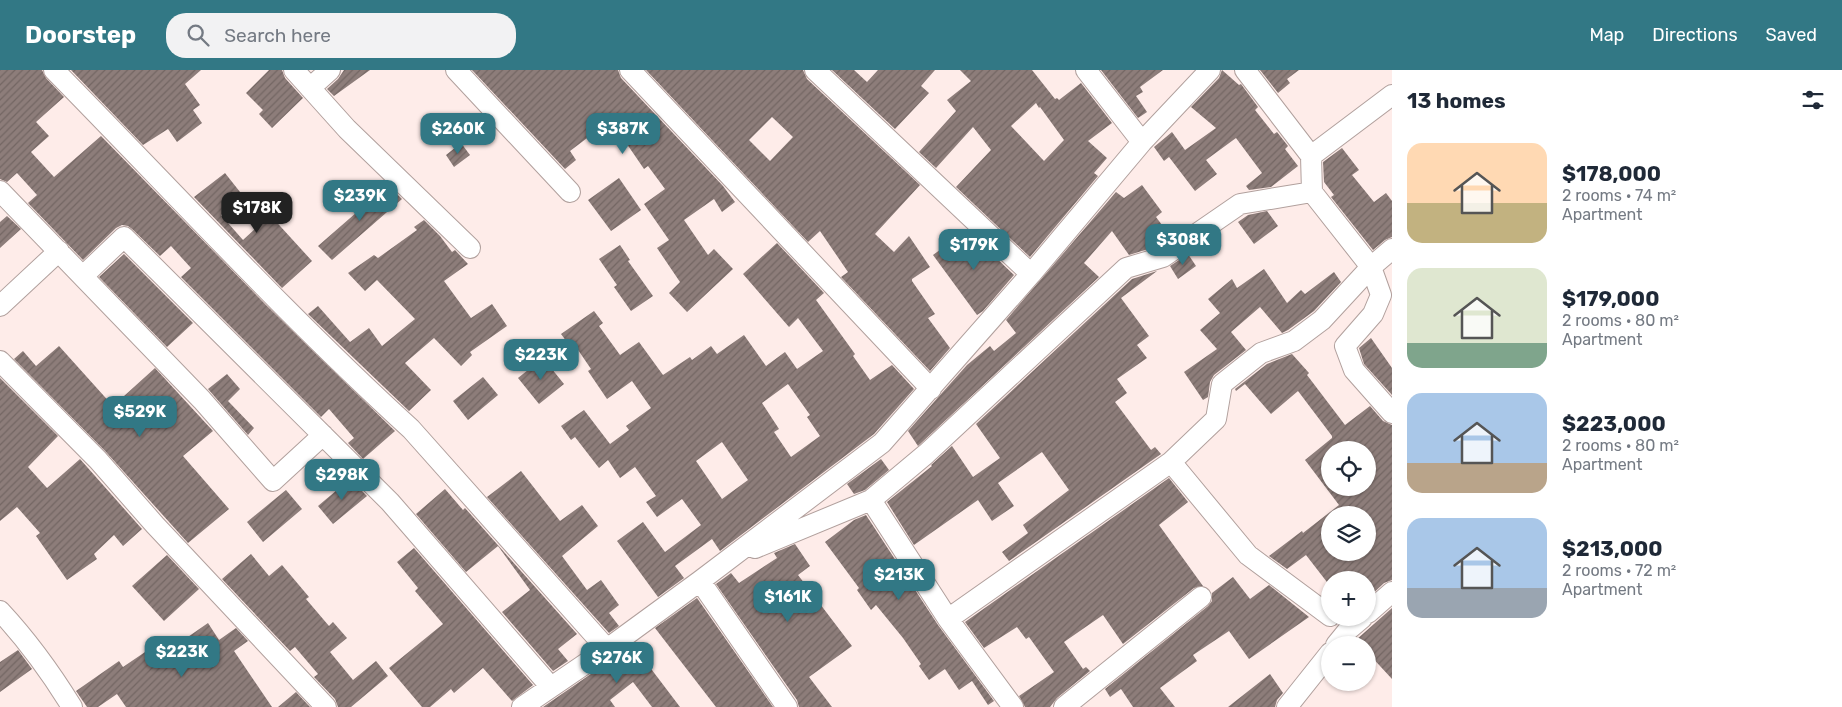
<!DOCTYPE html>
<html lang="en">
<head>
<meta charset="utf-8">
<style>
	:root { --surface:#fff; --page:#f2f2f3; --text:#1f2937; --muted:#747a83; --accent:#327885 }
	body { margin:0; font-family:Rubik,sans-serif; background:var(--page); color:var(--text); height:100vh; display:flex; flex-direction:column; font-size:19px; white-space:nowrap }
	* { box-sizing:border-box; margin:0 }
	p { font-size:16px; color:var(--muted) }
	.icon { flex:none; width:28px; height:28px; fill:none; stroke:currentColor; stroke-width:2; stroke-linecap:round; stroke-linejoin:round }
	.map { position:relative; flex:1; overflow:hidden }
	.side { display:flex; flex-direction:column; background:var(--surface); width:450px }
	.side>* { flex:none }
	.fabs { position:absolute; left:1321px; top:371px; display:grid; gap:10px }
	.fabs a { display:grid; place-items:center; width:55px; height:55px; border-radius:50%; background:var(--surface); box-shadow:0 1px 4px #0004; font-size:25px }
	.price { position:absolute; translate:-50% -42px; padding:0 11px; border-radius:10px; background:var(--accent); color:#fff; font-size:16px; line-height:32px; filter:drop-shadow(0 1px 2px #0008) }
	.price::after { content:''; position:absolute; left:50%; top:30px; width:15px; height:11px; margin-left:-8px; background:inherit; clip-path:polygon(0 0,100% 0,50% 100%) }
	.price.current { background:#222; color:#fff }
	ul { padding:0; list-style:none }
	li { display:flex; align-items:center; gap:15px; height:125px; padding:0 15px }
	li span { display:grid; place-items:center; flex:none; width:140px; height:100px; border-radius:15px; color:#555 }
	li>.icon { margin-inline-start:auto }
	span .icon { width:60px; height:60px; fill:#fffc; stroke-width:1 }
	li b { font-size:21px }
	h2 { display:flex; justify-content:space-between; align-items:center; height:60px; padding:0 15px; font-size:21px }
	header { display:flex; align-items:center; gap:30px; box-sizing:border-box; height:70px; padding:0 25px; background:var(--accent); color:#fff }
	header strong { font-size:24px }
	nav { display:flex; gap:28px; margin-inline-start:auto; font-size:18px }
	.search { width:350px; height:45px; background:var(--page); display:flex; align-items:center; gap:12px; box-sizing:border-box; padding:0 18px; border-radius:20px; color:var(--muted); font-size:19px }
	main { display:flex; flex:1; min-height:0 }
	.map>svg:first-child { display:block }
	.building { fill:url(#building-hatch); fill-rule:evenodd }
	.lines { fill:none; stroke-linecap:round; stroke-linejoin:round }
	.street-casing { stroke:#b1a09d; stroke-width:22 }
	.street { stroke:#fff; stroke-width:20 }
</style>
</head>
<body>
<header>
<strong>Doorstep</strong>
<div class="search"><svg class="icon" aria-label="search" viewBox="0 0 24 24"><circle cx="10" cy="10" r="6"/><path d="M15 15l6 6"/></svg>Search here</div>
<nav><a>Map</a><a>Directions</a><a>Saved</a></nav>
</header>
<main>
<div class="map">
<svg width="1392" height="637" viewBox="0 0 1392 637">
	<defs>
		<pattern id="building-hatch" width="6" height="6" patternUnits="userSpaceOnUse" patternTransform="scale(1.25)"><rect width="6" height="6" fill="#8d7d7a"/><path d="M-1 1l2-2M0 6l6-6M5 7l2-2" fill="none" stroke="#736663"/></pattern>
	</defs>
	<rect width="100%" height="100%" fill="#feece9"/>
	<path class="building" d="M 0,0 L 42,0 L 46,8 L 64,27 L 36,52 L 49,66 L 31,82 L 54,107 L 101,66 L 266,235 L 395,361 L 363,389 L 348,373 L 354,368 L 329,339 L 321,347 L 181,207 L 191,198 L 171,176 L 160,186 L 132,159 L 128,156 L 122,155 L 116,158 L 83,190 L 28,133 L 37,125 L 17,103 L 7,112 L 0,109 Z
		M 71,0 L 201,0 L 185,14 L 200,35 L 193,40 L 202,53 L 177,72 L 168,59 L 143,75 Z
		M 269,0 L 282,0 L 285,8 L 303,28 L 272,58 L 259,44 L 263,40 L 246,23 Z
		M 344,0 L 370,0 L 334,26 L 327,19 L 338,9 Z
		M 472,0 L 618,0 L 621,8 L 723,116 L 735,132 L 722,142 L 714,129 L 684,150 L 708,185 L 714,179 L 733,199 L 687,242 L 669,223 L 680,212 L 657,178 L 669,170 L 644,134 L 665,119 L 648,96 L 644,99 L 618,61 L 611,66 L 603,56 L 570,81 L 576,90 L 565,99 Z
		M 646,0 L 803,0 L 807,9 L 920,115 L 875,164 L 894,182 L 909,166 L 930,197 L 912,209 L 912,211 L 935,244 L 928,248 L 950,278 L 930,301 L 841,207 L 848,202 L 820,161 L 808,172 ZM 772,47 L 793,67 L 770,91 L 749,70 Z
		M 832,0 L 854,0 L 867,12 L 878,0 L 935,0 L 921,16 L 929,23 L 895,59 Z
		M 960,0 L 1032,0 L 1055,29 L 1057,28 L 1059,30 L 1081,13 L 1112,53 L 1088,71 L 1107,88 L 1094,103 L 1098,106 L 1030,187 L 956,117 L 991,80 L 973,57 L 936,98 L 919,82 L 956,41 L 947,30 L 971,11 ZM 1036,33 L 1039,38 L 1040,37 L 1064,70 L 1044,91 L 1011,56 Z
		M 1101,0 L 1163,0 L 1140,17 L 1143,22 L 1136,26 L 1147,42 L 1138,48 Z
		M 1222,0 L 1239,15 L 1241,14 L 1258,37 L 1255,40 L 1274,64 L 1277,62 L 1288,76 L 1285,79 L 1298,96 L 1271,117 L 1249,120 L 1246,116 L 1262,103 L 1236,68 L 1206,90 L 1217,104 L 1195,121 L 1169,87 L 1164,91 L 1154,77 L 1172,62 L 1185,80 L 1216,58 L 1191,37 L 1219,8 Z
		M 1260,0 L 1299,0 L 1287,9 L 1290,13 L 1278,23 Z
		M 461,73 L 470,85 L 454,97 L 446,85 Z
		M 1342,78 L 1359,100 L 1352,105 L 1374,132 L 1386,123 L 1392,131 L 1392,167 L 1385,170 L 1373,180 L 1331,127 L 1334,125 L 1324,112 L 1323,92 Z
		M 225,103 L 244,127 L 221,145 L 243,170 L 270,145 L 312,191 L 282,218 L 194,127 Z
		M 619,108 L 641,140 L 611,161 L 588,130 Z
		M 388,115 L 402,129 L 332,190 L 318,176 Z
		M 1142,115 L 1162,142 L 1156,147 L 1171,167 L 1158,176 L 1129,185 L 1112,161 L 1084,193 L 1099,207 L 918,376 L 908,361 L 967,295 L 990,276 L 994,281 L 1016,263 L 1006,250 L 1116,122 L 1124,128 Z
		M 1267,141 L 1278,156 L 1254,174 L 1238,152 L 1248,145 Z
		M 7,146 L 21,159 L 0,178 L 0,152 Z
		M 424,150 L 440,166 L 452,182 L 455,180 L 468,194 L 444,211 L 471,248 L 492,234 L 507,256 L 470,282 L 472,285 L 461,296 L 434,268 L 405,293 L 431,320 L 409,341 L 308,244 L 318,236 L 350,272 L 369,258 L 382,276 L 415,249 L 377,210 L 365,221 L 348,203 L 374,185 L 378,188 L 417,160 L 414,157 Z
		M 967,160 L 1014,205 L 983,241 L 977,245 L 933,185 Z
		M 777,173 L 824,223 L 816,230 L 855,284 L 853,286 L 870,310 L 892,295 L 914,319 L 874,364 L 720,481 L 712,469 L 675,496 L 684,508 L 658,527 L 617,471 L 643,452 L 665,482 L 701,455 L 682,429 L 657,447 L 646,432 L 656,426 L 635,397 L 620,408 L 608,390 L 599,398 L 575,367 L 571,370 L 561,356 L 584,340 L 610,374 L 629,360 L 626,356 L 651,338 L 632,311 L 607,329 L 588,301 L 591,299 L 574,274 L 570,276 L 561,264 L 594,241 L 603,253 L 599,256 L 620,285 L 639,272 L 663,305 L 690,287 L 692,290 L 711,276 L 717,284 L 744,265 L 766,296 L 785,282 L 797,299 L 823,281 L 798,248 L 789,257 L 743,204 ZM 788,314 L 810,345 L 807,347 L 820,366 L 791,387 L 774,362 L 779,359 L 762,333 ZM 722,372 L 748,410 L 722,429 L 696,391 Z
		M 620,175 L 630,190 L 628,191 L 653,226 L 631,241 L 614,217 L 617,215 L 599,189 Z
		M 124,184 L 193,253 L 167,277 L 99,207 Z
		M 1188,184 L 1196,196 L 1178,209 L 1170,196 Z
		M 1264,199 L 1287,233 L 1301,220 L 1305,224 L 1334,202 L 1341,212 L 1314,241 L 1288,260 L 1282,263 L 1260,237 L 1231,262 L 1246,280 L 1214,305 L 1210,312 L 1208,327 L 1203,330 L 1184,302 L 1217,279 L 1200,260 L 1220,243 L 1208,229 L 1232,209 L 1237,218 Z
		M 1157,201 L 1121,228 L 1149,266 L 1137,275 L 1147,288 L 1117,309 L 1127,323 L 1115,332 L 1151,380 L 1155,377 L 1161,384 L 1009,491 L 1002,482 L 1028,463 L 1023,455 L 1069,420 L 1042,382 L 998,413 L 1014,436 L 992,451 L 978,430 L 914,475 L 887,432 L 932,396 L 931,395 L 952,376 L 973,407 L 1000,388 L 976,354 L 1132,209 Z
		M 1371,268 L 1392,298 L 1392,325 L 1364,294 L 1359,278 Z
		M 59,276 L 113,336 L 155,298 L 213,361 L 183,386 L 229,439 L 188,473 L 106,382 L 14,289 L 23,281 L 36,296 Z
		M 1292,284 L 1309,303 L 1307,305 L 1345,355 L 1370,336 L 1383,351 L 1392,355 L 1392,510 L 1384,513 L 1368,528 L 1368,510 L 1330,510 L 1330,516 L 1306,485 L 1287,499 L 1269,486 L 1302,461 L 1303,463 L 1339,435 L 1305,390 L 1332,368 L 1332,366 L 1298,321 L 1271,344 L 1245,314 L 1236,321 L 1235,319 L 1267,294 ZM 1330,380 L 1368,380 L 1368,418 L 1330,418 ZM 1330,445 L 1368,445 L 1368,482 L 1330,482 Z
		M 543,288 L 564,314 L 539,334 L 518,308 Z
		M 227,304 L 240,319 L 228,331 L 254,358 L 248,365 L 208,319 Z
		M 483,307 L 498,325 L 468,350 L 453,331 Z
		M 0,308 L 58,366 L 28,397 L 47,418 L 80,389 L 142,459 L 123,476 L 114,465 L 94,484 L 97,489 L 67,510 L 36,466 L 40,463 L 17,437 L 0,451 Z
		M 881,389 L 889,400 L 865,420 L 854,424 L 847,414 Z
		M 521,401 L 560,451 L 582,435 L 598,456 L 562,486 L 587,520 L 601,510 L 619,535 L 609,543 L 619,556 L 609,563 L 487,427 Z
		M 1169,408 L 1188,432 L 1159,455 L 1203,516 L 1194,518 L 1123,574 L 1103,545 L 1064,572 L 1083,599 L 1086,597 L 1090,601 L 1057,628 L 1050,637 L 1025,637 L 1019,626 L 1054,602 L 1029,567 L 1026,569 L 1017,557 L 984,578 L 965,552 Z
		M 350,409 L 367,426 L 333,454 L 318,436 Z
		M 445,419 L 463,440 L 465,438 L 577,564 L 558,579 L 568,591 L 553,601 L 502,542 L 530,520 L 498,476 L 466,502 L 416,444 Z
		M 286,420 L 302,439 L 263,472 L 247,452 Z
		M 866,445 L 938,555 L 994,631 L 988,635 L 972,611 L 959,620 L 945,599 L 929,610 L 919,596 L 921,594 L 903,568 L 876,535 L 871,540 L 857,520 L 859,518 L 825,472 L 854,450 Z
		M 795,474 L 810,496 L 798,505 L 852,576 L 809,607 L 832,637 L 799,637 L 797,630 L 716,514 L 731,503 L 739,513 L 777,488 L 774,483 Z
		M 414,478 L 533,615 L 512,631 L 483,598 L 454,623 L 451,619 L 430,637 L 422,637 L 389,598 L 443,554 L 415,521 L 418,518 L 397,492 Z
		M 251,484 L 269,506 L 282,495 L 309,527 L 306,529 L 329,556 L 333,552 L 347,568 L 330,582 L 353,610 L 376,591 L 388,606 L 351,637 L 338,637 L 335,629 L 314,607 L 318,604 L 295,577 L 290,581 L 222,509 Z
		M 167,485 L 199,519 L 164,551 L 132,516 Z
		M 1233,507 L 1250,529 L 1269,515 L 1309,547 L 1249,589 L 1229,561 L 1193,585 L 1197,591 L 1160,618 L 1175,637 L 1133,637 L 1121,619 L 1110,627 L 1105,619 L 1208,536 L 1212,531 L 1212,523 Z
		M 697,528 L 773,637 L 716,637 L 655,558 Z
		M 1392,538 L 1392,609 L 1368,583 L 1368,575 L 1360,575 L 1356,570 Z
		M 208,553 L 219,570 L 236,558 L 248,571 L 234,581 L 272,637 L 126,637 L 117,624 L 98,637 L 87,637 L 76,621 L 119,591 L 123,597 L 148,580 L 159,597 L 187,578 L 182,571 Z
		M 633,575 L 680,637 L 652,637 L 633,612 L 610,630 L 615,637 L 543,637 Z
		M 18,580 L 32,599 L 0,622 L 0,592 Z
		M 1270,604 L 1283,623 L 1277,630 L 1275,637 L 1228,637 Z
		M 296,622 L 310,637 L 278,637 Z"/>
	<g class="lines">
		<defs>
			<path id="street" d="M 54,0 C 172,120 286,245 411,359 L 607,579
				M 294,0 L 347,59 L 470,178
				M 456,0 L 570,122
				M 630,0 L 931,319
				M 815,0 L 1031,204
				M 1086,0 L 1142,72
				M 1245,0 L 1311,86 L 1312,122 L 1371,197 L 1381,225 L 1373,244 L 1345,276 L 1354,300 L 1392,343
				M 310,18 L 330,0
				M 1311,86 L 1392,25
				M 0,121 L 202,330 L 273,411 L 323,365
				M 83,206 L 124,167 L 390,432 L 550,616
				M 0,236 L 59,181
				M 0,291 L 98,390 L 155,455 L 326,637
				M 1171,392 L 1248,485 L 1330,546
				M 871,430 L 948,549 L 1013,637
				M 755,478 L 871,430 L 926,384 L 1126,198 L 1163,187 L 1240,134 L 1312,122
				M 700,511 L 787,637
				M 0,541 C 28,571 51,603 72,637
				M 1368,543 L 1392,522
				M 948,549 L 1171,392 L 1216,349 L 1222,314 L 1261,283 L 1294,271 L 1322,250 L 1371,197 L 1392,179
				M 1336,575 L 1349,559 L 1362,548
				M 522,637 L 607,579 L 700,511 L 882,373 L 1031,204 L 1142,72 L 1210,0
				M 1064,637 L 1201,527
				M 1287,637 L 1330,583"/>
		</defs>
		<use href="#street" class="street-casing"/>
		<use href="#street" class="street"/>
	</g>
</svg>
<div class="fabs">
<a><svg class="icon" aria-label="locate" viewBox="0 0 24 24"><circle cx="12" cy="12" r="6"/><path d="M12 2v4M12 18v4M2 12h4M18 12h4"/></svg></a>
<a><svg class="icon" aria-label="layers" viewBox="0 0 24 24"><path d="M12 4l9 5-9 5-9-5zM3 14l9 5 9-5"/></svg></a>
<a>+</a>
<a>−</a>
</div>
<b class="price" style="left:458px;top:85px">$260K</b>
<b class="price" style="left:623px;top:85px">$387K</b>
<b class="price" style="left:360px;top:152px">$239K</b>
<b class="price current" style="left:257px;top:164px">$178K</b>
<b class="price" style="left:1183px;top:196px">$308K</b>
<b class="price" style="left:974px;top:201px">$179K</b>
<b class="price" style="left:541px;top:311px">$223K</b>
<b class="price" style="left:140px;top:368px">$529K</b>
<b class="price" style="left:342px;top:431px">$298K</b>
<b class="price" style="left:899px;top:531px">$213K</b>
<b class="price" style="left:788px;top:553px">$161K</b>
<b class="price" style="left:182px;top:608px">$223K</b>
<b class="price" style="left:617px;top:614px">$276K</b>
</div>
<section class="side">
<h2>13 homes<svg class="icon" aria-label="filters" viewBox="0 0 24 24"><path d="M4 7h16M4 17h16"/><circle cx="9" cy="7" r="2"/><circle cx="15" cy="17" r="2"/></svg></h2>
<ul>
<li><span style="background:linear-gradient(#ffd9b3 60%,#c2b280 0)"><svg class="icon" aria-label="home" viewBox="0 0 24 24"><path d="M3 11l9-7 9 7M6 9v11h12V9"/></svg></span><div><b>$178,000</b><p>2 rooms · 74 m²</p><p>Apartment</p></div></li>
<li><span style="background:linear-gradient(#dfe7d0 75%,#7fa58c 0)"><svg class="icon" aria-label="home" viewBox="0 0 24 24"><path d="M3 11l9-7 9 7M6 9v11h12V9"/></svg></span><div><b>$179,000</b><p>2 rooms · 80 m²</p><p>Apartment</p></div></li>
<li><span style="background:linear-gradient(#a9c7e8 70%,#b9a48a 0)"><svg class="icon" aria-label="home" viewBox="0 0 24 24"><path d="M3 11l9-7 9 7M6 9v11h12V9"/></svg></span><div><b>$223,000</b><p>2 rooms · 80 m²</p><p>Apartment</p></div></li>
<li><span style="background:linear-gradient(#a9c7e8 70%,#9aa5b1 0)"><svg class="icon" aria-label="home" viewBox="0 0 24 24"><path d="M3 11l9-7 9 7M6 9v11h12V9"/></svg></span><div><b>$213,000</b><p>2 rooms · 72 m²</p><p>Apartment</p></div></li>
</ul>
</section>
</main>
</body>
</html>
